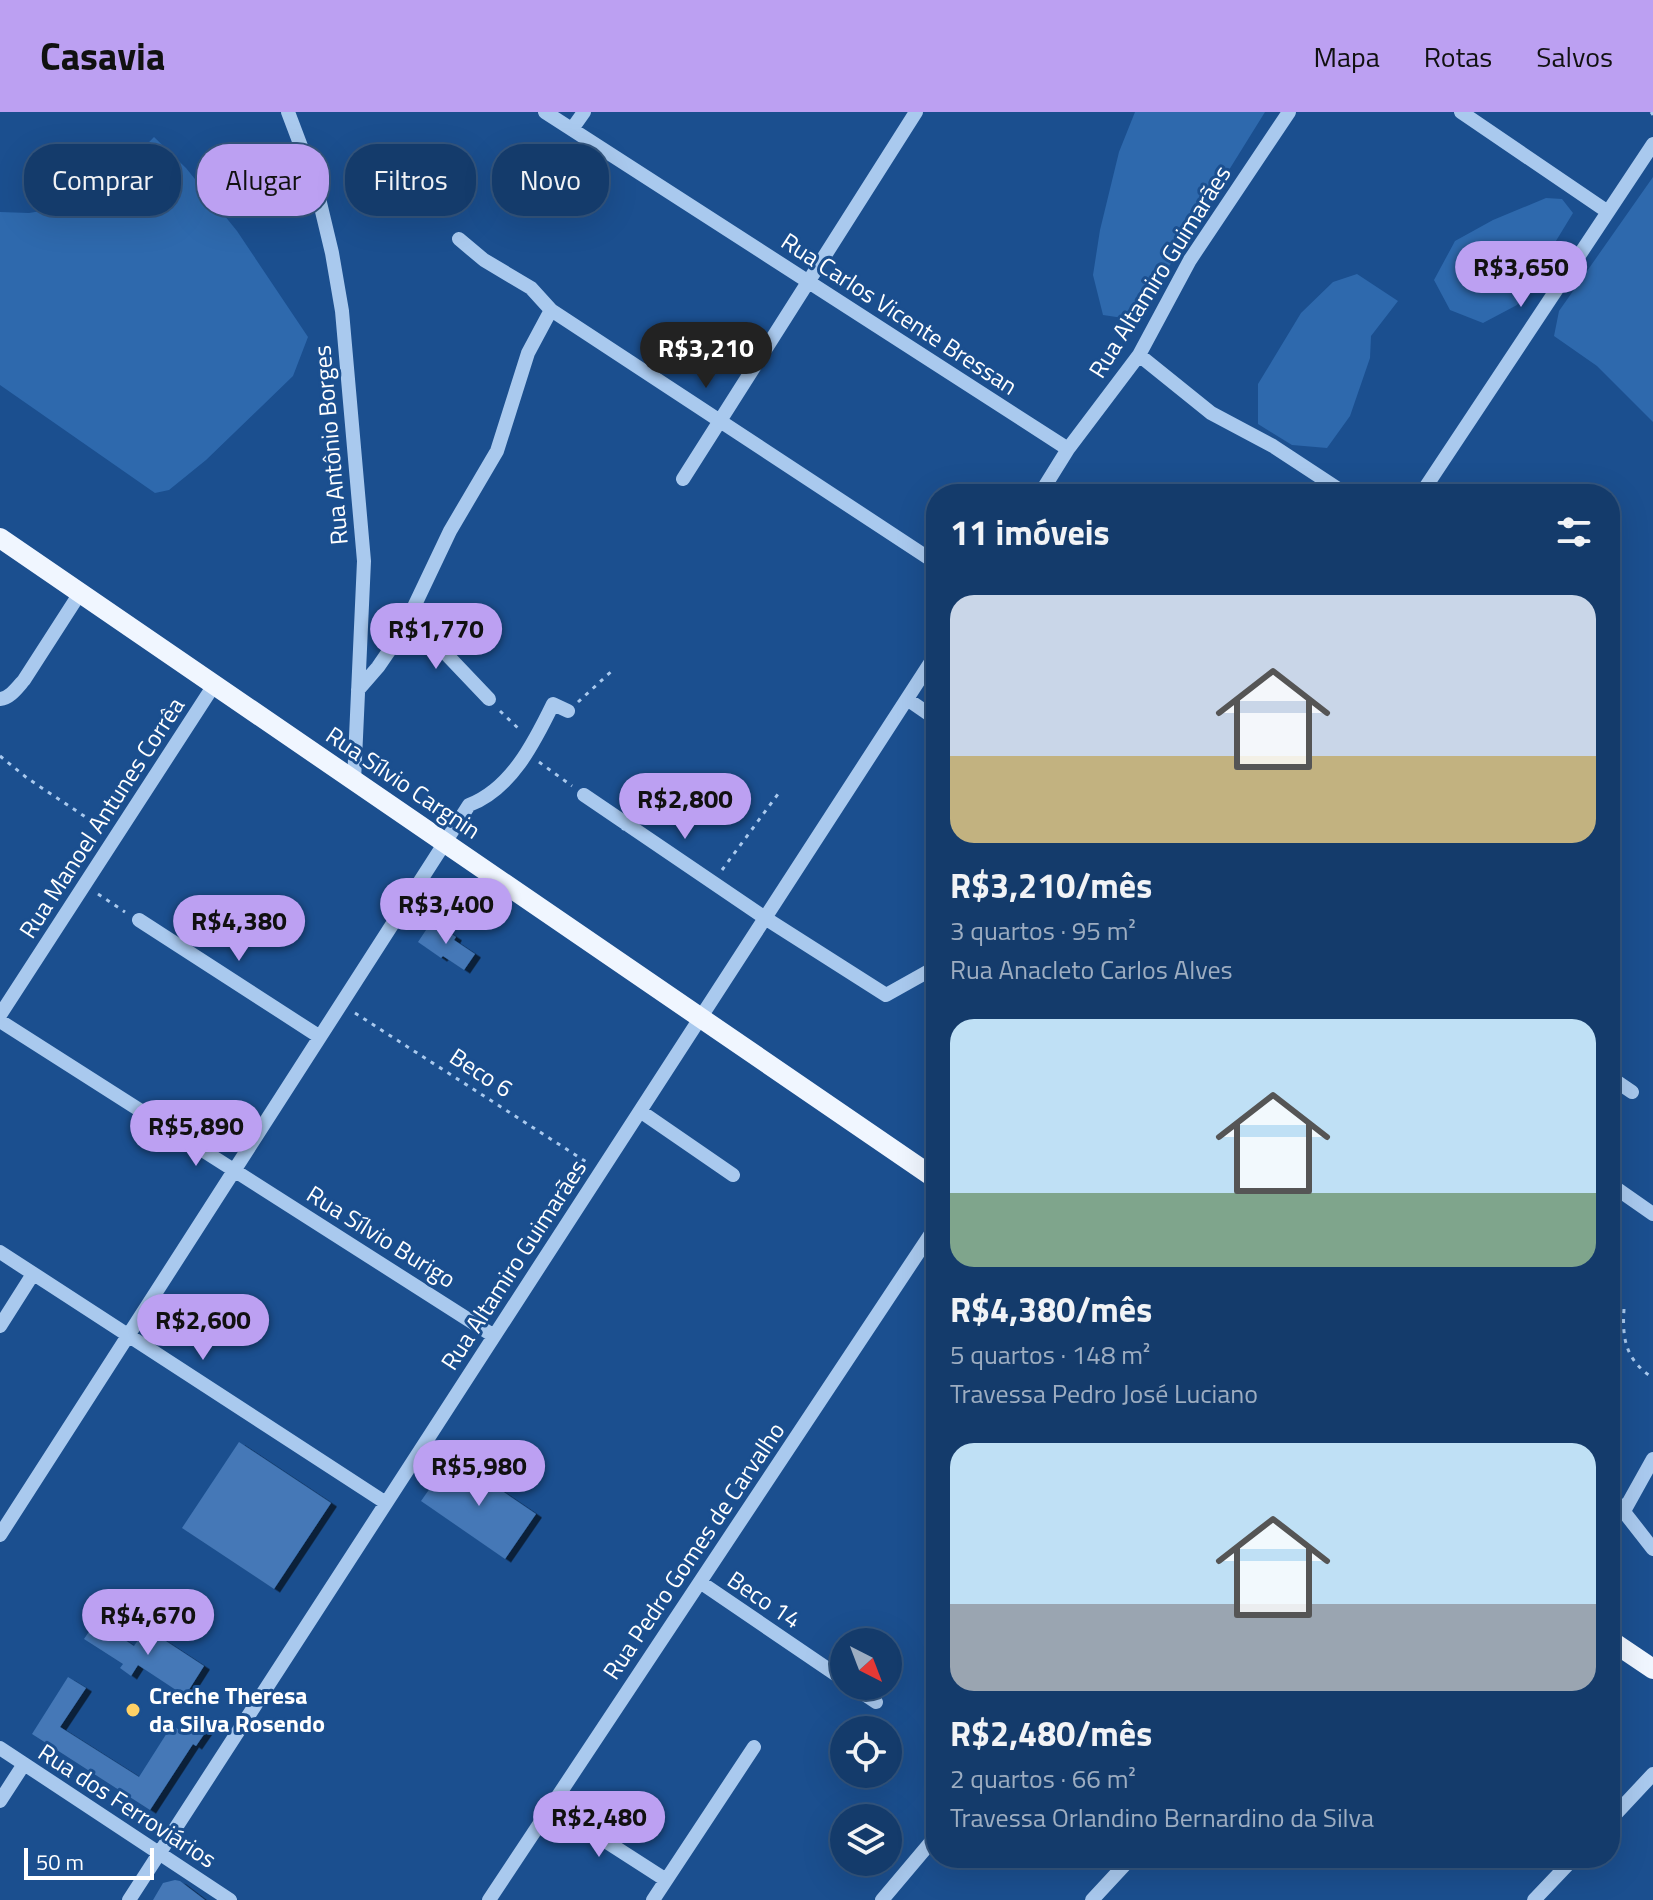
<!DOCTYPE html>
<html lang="pt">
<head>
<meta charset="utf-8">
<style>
	:root { --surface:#143b6b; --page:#214673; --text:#f1f3f6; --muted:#9dadc1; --line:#33557e; --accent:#bca0f2 }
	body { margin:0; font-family:"Titillium Web",sans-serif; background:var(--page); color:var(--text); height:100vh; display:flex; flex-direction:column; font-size:30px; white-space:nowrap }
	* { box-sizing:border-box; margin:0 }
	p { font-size:26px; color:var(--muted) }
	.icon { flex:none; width:44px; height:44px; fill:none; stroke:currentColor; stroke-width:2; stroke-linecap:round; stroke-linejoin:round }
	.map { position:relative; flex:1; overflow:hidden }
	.side { position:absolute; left:926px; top:372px; width:694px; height:1384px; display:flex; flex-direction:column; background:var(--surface); border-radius:32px; box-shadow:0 8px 32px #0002,0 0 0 2px var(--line) }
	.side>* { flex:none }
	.guide { position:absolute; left:24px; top:32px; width:760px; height:72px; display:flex; gap:16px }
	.needle { width:52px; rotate:138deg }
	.controls { position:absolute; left:830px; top:1516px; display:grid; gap:16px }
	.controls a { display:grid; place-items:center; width:72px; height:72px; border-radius:50%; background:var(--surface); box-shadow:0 8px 32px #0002,0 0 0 2px var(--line); font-size:40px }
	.scale { position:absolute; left:24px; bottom:20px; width:130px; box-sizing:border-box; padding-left:8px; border:4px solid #fff; border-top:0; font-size:22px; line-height:28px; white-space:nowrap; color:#fff; -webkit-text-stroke:6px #1b4f8f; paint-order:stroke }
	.price { position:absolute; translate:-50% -68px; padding:0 18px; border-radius:28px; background:var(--accent); color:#111; font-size:26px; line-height:52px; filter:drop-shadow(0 2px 4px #0008) }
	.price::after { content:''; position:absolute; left:50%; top:48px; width:24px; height:18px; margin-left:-12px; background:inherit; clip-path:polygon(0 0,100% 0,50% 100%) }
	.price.active { background:#222; color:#fff }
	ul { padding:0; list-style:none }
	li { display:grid; align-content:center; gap:16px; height:424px; padding:0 24px }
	li span { display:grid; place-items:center; height:248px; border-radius:24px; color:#555 }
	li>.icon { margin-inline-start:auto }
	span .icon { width:144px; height:144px; fill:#fffc; stroke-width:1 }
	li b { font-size:34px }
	h2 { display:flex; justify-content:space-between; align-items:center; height:96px; padding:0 24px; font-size:34px }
	.pill { padding:0 28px; border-radius:32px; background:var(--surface); box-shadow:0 8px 32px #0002,0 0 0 2px var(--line); font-size:28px; line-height:72px }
	.pill.active { background:var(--accent); color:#111 }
	header { display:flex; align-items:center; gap:48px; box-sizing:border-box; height:112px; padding:0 40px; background:var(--accent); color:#111 }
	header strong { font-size:38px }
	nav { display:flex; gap:44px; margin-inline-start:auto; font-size:28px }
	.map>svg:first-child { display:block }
	.green { fill:#2e69ad }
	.building { fill:#4478b7; filter:url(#shadow) }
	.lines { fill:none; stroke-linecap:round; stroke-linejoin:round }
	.path { stroke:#a9c9ee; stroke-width:3; stroke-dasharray:4 6; stroke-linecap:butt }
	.minor { stroke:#a9c9ee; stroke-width:14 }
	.major { stroke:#f0f6ff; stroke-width:20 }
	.poi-dot { fill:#ffd166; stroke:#1b4f8f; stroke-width:3 }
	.labels { text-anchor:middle; stroke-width:6; stroke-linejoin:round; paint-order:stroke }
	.street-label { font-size:24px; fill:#fff; stroke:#1b4f8f }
	.poi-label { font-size:24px; font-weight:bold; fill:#fff; stroke:#1b4f8f; text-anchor:start }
</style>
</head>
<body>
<header>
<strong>Casavia</strong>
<nav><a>Mapa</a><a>Rotas</a><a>Salvos</a></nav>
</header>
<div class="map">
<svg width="1653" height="1788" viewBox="0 0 1653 1788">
	<defs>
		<filter id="shadow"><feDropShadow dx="6" dy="3.5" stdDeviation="0" flood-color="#0009"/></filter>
	</defs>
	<rect width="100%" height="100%" fill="#1b4f8f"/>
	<path class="green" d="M 1135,0 L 1265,0 L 1142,198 L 1123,206 L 1103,203 L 1093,163 L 1100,118 L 1119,40 Z
		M 154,25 L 186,56 L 237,119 L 308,225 L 293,264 L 206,348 L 169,378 L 155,381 L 0,273 L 0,100 L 29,101 L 71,94 L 107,73 Z
		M 1653,65 L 1653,310 L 1597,254 L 1554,224 L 1559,199 Z
		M 1546,86 L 1562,87 L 1573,101 L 1517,193 L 1483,211 L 1450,198 L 1434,168 L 1455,129 L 1493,108 Z
		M 1357,162 L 1398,189 L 1371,224 L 1370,246 L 1350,304 L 1327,336 L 1292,333 L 1258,312 L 1258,272 L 1301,201 L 1333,170 Z"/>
	<path class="building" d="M 432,809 L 456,825 L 454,828 L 475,842 L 464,858 L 443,844 L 441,846 L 418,830 Z
		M 239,1330 L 331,1391 L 274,1477 L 182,1416 Z
		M 452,1345 L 536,1402 L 505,1447 L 421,1389 Z
		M 96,1509 L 134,1534 L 146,1516 L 204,1554 L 185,1584 L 138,1553 L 131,1564 L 120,1556 L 123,1552 L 84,1527 Z
		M 68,1565 L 86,1576 L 60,1615 L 139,1665 L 172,1613 L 182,1620 L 190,1607 L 207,1618 L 196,1634 L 193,1632 L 150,1698 L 32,1622 Z
		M 175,1768 L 180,1769 L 205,1788 L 153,1788 L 163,1771 Z"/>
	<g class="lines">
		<path class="path" d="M 1651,0 L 1653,3
			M 578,590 L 614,557
			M 500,599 L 520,618
			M 0,644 L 27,666 L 102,716
			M 539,650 L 572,674
			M 722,758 L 778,682
			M 98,782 L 125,800
			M 355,901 L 588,1051
			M 1624,1197 C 1622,1228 1626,1248 1653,1266"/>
		<path class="minor" d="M 288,0 L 316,74 L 332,141 L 342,199 L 364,449 L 354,669
			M 545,0 L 1068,337
			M 1461,0 L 1608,100
			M 572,17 L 584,0
			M 459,127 L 484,148 L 531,176 L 551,198 L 936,451
			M 1139,243 L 1211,301 L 1273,334 L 1346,382
			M 683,367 L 916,0
			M 1040,382 L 1068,337 L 1139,243 L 1190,148 L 1289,0
			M 1421,382 L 1653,32
			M 410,504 L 489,587
			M 358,578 L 378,555 L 402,520 L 450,419 L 497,339 L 528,241 L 551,198
			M 0,587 C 10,586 17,576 24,568 L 80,481
			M 907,587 L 936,607
			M 584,683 L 765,806 L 886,883 L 936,855
			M 626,712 L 644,684
			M 139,808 L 320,925
			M 0,903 L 214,573
			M 0,909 L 494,1224
			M 1610,965 L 1632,980
			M 640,999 L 733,1063
			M 1610,1072 L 1653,1102
			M 0,1140 L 386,1391
			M 0,1214 L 33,1162
			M 1610,1382 L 1653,1437
			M 1624,1399 L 1653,1347
			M 0,1423 L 469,693 C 511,677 534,631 553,592 L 568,599
			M 700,1470 L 844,1568
			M 852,1574 L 876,1590
			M 0,1636 L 230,1788
			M 0,1689 L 24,1652
			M 551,1694 L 666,1768
			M 1610,1708 L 1653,1662
			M 129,1788 L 936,542
			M 489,1788 L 936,1114
			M 653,1788 L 754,1635
			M 882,1788 L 936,1724
			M 1092,1788 L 1131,1746
			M 1534,1788 L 1574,1746"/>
		<path class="major" d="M 0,426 L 936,1067
			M 1610,1528 L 1653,1557"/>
	</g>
	<circle class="poi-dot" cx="133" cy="1598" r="8"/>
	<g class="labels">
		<g class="street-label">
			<text transform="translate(1160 160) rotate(-58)" y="8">Rua Altamiro Guimarães</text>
			<text transform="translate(899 202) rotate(33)" y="8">Rua Carlos Vicente Bressan</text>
			<text transform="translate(331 333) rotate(-95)" y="8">Rua Antônio Borges</text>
			<text transform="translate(403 671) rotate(34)" y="8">Rua Sílvio Cargnin</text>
			<text transform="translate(102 706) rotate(-57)" y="8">Rua Manoel Antunes Corrêa</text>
			<text transform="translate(481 961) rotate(33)" y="8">Beco 6</text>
			<text transform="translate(381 1125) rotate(32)" y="8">Rua Sílvio Burigo</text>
			<text transform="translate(514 1153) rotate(-57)" y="8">Rua Altamiro Guimarães</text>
			<text transform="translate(694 1439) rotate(-56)" y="8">Rua Pedro Gomes de Carvalho</text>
			<text transform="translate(764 1488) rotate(34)" y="8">Beco 14</text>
			<text transform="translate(127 1694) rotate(33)" y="8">Rua dos Ferroviários</text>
		</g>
		<g class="poi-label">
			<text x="149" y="1592">Creche Theresa<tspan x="149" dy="28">da Silva Rosendo</tspan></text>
		</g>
	</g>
</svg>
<div class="controls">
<a><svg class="needle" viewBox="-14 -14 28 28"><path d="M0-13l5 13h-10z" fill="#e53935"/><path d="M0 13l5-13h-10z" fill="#9dadc1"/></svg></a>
<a><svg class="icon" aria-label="locate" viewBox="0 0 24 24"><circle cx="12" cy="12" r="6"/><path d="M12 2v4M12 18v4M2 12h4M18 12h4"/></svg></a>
<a><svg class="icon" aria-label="layers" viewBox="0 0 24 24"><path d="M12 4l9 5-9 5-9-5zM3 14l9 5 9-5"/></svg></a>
</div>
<div class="scale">50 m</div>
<b class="price" style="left:1521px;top:197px">R$3,650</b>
<b class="price active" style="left:706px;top:278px">R$3,210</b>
<b class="price" style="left:436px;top:559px">R$1,770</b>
<b class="price" style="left:685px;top:729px">R$2,800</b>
<b class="price" style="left:446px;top:834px">R$3,400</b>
<b class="price" style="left:239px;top:851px">R$4,380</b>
<b class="price" style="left:196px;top:1056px">R$5,890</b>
<b class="price" style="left:203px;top:1250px">R$2,600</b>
<b class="price" style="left:479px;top:1396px">R$5,980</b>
<b class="price" style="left:148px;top:1545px">R$4,670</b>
<b class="price" style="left:599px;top:1747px">R$2,480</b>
<div class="guide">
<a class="pill">Comprar</a>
<a class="pill active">Alugar</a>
<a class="pill">Filtros</a>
<a class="pill">Novo</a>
</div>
<section class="side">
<h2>11 imóveis<svg class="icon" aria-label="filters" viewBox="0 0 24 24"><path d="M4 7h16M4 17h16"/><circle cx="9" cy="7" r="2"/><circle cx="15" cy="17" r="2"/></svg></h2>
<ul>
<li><span style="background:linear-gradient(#c9d6e8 65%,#c2b280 0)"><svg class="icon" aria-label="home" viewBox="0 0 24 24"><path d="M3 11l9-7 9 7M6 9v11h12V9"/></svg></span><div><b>R$3,210/mês</b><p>3 quartos · 95 m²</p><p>Rua Anacleto Carlos Alves</p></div></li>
<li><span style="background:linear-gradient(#bfe0f5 70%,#7fa58c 0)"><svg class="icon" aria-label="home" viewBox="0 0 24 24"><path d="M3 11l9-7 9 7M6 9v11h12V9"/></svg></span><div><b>R$4,380/mês</b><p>5 quartos · 148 m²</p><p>Travessa Pedro José Luciano</p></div></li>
<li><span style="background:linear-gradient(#bfe0f5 65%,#9aa5b1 0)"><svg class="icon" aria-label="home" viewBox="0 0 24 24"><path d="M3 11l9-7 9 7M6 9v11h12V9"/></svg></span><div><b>R$2,480/mês</b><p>2 quartos · 66 m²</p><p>Travessa Orlandino Bernardino da Silva</p></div></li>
</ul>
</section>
</div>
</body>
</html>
